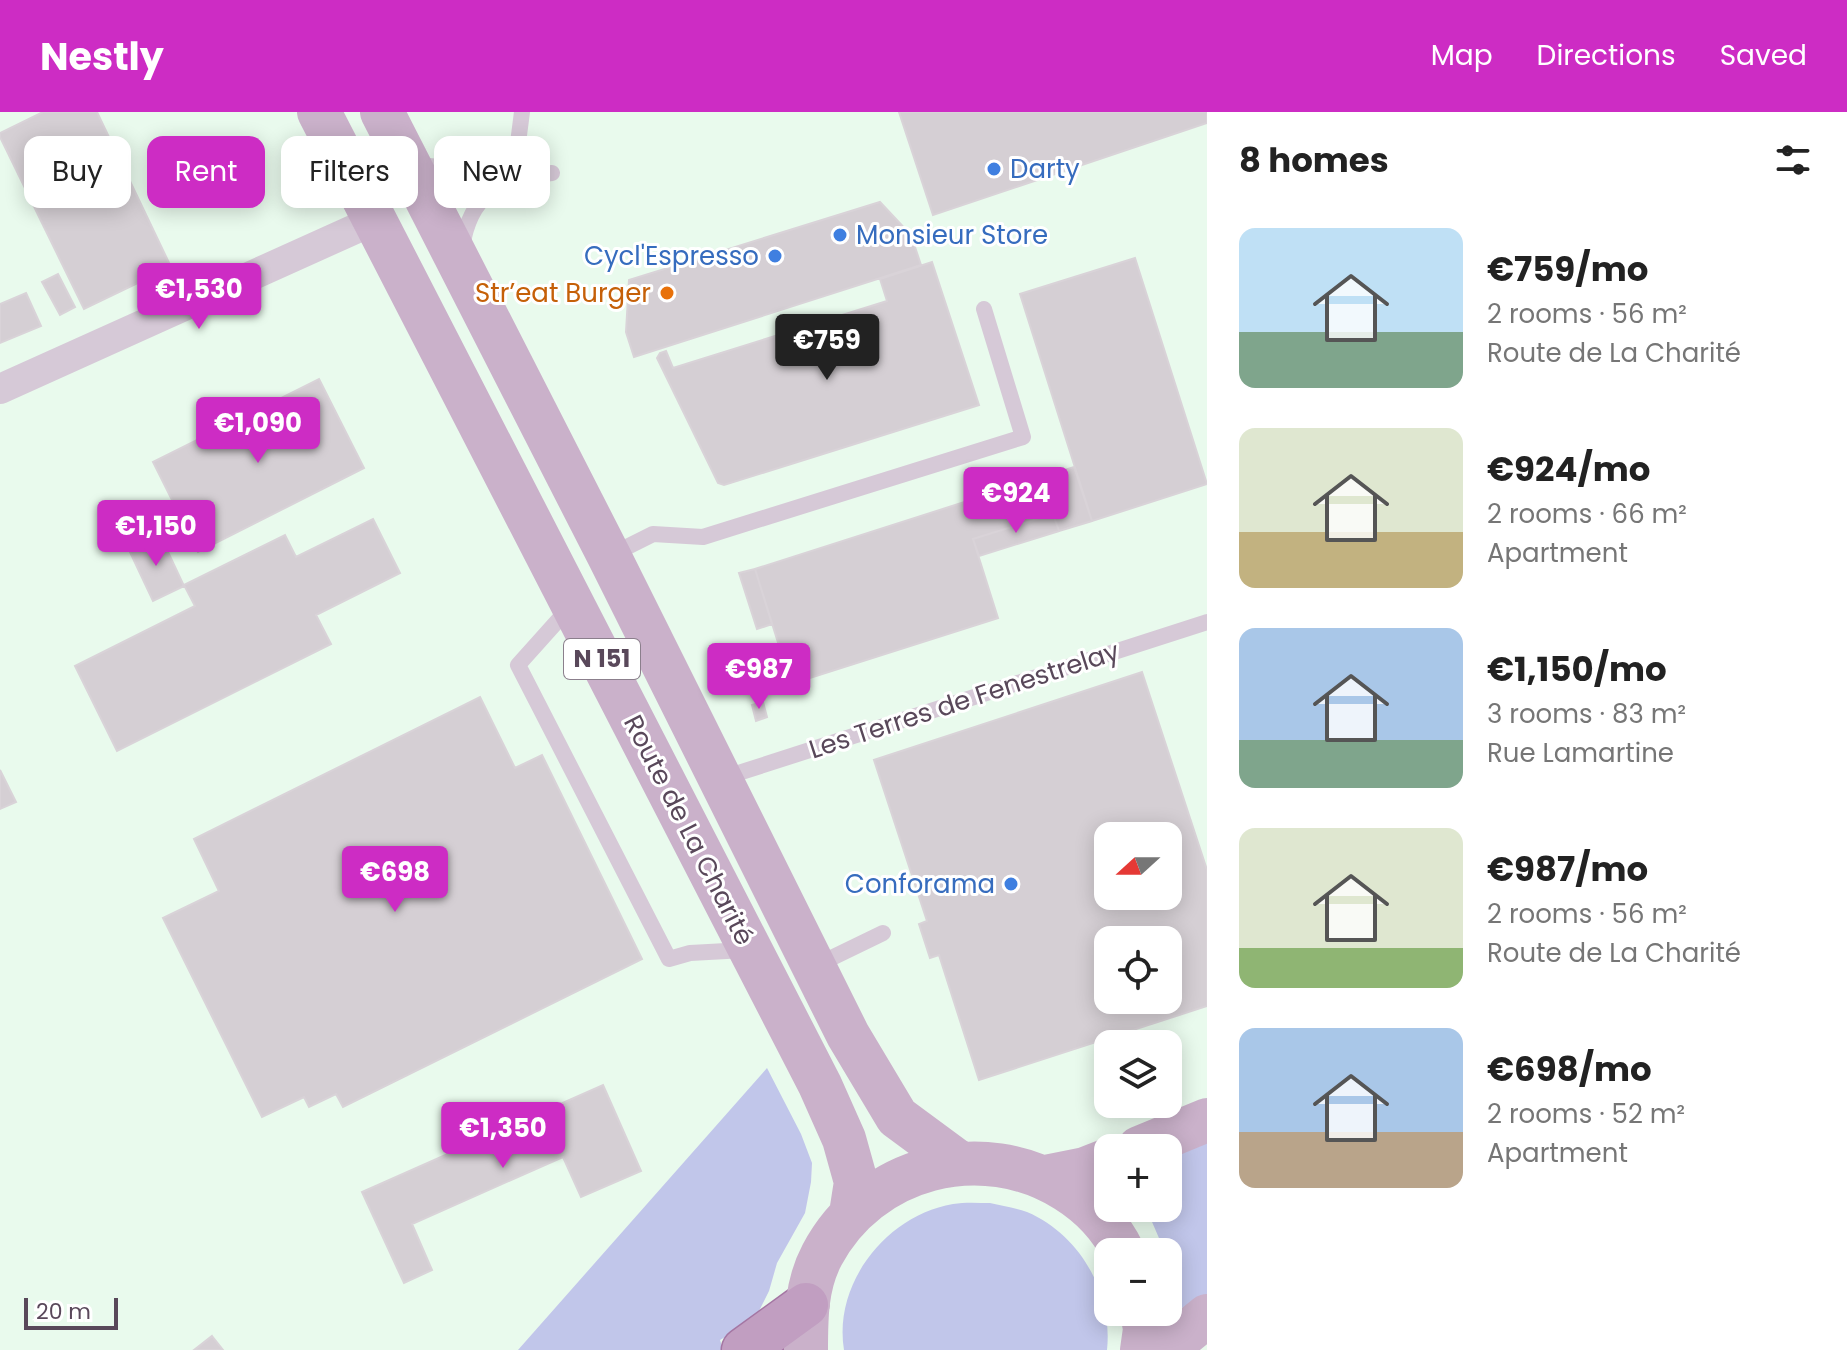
<!DOCTYPE html>
<html lang="en">
<head>
<meta charset="utf-8">
<style>
	:root { --surface:#fff; --page:#f2f2f2; --text:#222; --muted:#767676; --accent:#cd2cc4 }
	body { margin:0; font-family:Poppins,sans-serif; background:var(--page); color:var(--text); height:100vh; display:flex; flex-direction:column; font-size:30px; white-space:nowrap }
	* { box-sizing:border-box; margin:0 }
	p { font-size:26px; color:var(--muted) }
	.icon { flex:none; width:44px; height:44px; fill:none; stroke:currentColor; stroke-width:2; stroke-linecap:round; stroke-linejoin:round }
	.map { position:relative; flex:1; overflow:hidden }
	.sheet { display:flex; flex-direction:column; background:var(--surface); width:640px }
	.sheet>* { flex:none }
	.hud { position:absolute; left:24px; top:24px; width:760px; height:72px; display:flex; gap:16px }
	.needle { width:52px; rotate:249deg }
	.fabs { position:absolute; left:1094px; top:710px; display:grid; gap:16px }
	.fabs a { display:grid; place-items:center; width:88px; height:88px; border-radius:16px; background:var(--surface); box-shadow:0 4px 20px #0003; font-size:40px }
	.scale { position:absolute; left:24px; bottom:20px; width:94px; box-sizing:border-box; padding-left:8px; border:4px solid #59485a; border-top:0; font-size:22px; line-height:28px; white-space:nowrap; color:#59485a; -webkit-text-stroke:6px #fff; paint-order:stroke }
	.price { position:absolute; translate:-50% -68px; padding:0 18px; border-radius:8px; background:var(--accent); color:#fff; font-size:26px; line-height:52px; filter:drop-shadow(0 2px 4px #0008) }
	.price::after { content:''; position:absolute; left:50%; top:48px; width:24px; height:18px; margin-left:-12px; background:inherit; clip-path:polygon(0 0,100% 0,50% 100%) }
	.price.selected { background:#222; color:#fff }
	ul { padding:0; list-style:none }
	li { display:flex; align-items:center; gap:24px; height:200px; padding:0 32px }
	li span { display:grid; place-items:center; flex:none; width:224px; height:160px; border-radius:16px; color:#555 }
	li>.icon { margin-inline-start:auto }
	span .icon { width:96px; height:96px; fill:#fffc; stroke-width:1 }
	li b { font-size:34px }
	h2 { display:flex; justify-content:space-between; align-items:center; height:96px; padding:0 32px; font-size:34px }
	.tag { padding:0 28px; border-radius:16px; background:var(--surface); box-shadow:0 4px 20px #0003; font-size:28px; line-height:72px }
	.tag.selected { background:var(--accent); color:#fff }
	header { display:flex; align-items:center; gap:48px; box-sizing:border-box; height:112px; padding:0 40px; background:var(--accent); color:#fff }
	header strong { font-size:38px }
	nav { display:flex; gap:44px; margin-inline-start:auto; font-size:28px }
	main { display:flex; flex:1; min-height:0 }
	.map>svg:first-child { display:block }
	.commercial { fill:#e9faed; fill-rule:evenodd }
	.green { fill:#c1c6ea }
	.building { fill:#d5cfd4; stroke:#d9d3d8; stroke-width:2; fill-rule:evenodd }
	.lines { fill:none; stroke-linecap:round; stroke-linejoin:round }
	.trunk-casing { stroke:#a476a3; stroke-width:47 }
	.service { stroke:#d6c9d7; stroke-width:16 }
	.minor { stroke:#d6c9d7; stroke-width:30 }
	.primary { stroke:#cab1ca; stroke-width:44 }
	.trunk { stroke:#c19ec1; stroke-width:44 }
	.shop-dot { fill:#3f7fe0; stroke:#fff; stroke-width:3 }
	.food-dot { fill:#e8710a; stroke:#fff; stroke-width:3 }
	.labels { text-anchor:middle; stroke-width:6; stroke-linejoin:round; paint-order:stroke }
	.shield { fill:#fff; stroke:#8b7f8c; stroke-width:2 }
	.shield-label { font-size:24px; font-weight:bold; fill:#59485a }
	.shop-label { font-size:26px; fill:#366cbe; stroke:#fff; text-anchor:start }
	.food-label { font-size:26px; fill:#c56008; stroke:#fff; text-anchor:end }
	.street-label { font-size:26px; fill:#59485a; stroke:#fff }
</style>
</head>
<body>
<header>
<strong>Nestly</strong>
<nav><a>Map</a><a>Directions</a><a>Saved</a></nav>
</header>
<main>
<div class="map">
<svg width="1207" height="1238" viewBox="0 0 1207 1238">
	<rect width="100%" height="100%" fill="#f0f1ef"/>
	<path class="commercial" d="M 0,0 L 1207,0 L 1207,1238 L 723,1238 L 720,1228 L 769,1179 L 777,1151 L 805,1101 L 811,1070 L 812,1051 L 767,957 L 518,1238 L 0,1238 ZM 1108,724 L 1168,724 L 1168,784 L 1108,784 ZM 1108,828 L 1168,828 L 1168,888 L 1108,888 ZM 1108,932 L 1168,932 L 1168,992 L 1108,992 ZM 1108,1036 L 1168,1036 L 1168,1096 L 1108,1096 ZM 1108,1140 L 1168,1140 L 1168,1200 L 1108,1200 Z"/>
	<path class="green" d="M 767,956 L 801,1022 L 812,1051 L 811,1070 L 805,1101 L 777,1151 L 769,1179 L 755,1207 L 720,1228 L 723,1238 L 518,1238 Z
		M 1207,1025 L 1207,1187 L 1183,1198 L 1168,1148 L 1168,1140 L 1165,1140 L 1146,1096 L 1168,1096 L 1168,1041 Z
		M 990,1091 C 1002,1094 1016,1096 1027,1100 C 1081,1123 1113,1182 1107,1238 L 844,1238 C 833,1171 887,1103 953,1092 C 965,1090 978,1091 990,1091 Z"/>
	<path class="building" d="M 43,0 L 97,0 L 171,155 L 84,197 L 0,25 L 0,21 Z
		M 899,0 L 1207,0 L 1207,11 L 933,103 Z
		M 880,90 L 911,123 L 921,153 L 634,245 L 626,220 L 629,168 Z
		M 1135,146 L 1207,372 L 1092,409 L 1020,182 Z
		M 932,150 L 979,293 L 724,373 L 718,371 L 657,246 L 660,241 L 666,239 L 673,256 L 887,189 L 880,167 Z
		M 58,162 L 75,195 L 60,203 L 42,170 Z
		M 26,181 L 41,214 L 0,231 L 0,192 Z
		M 319,267 L 364,356 L 198,440 L 153,350 Z
		M 1074,355 L 1092,409 L 1059,419 L 1053,402 L 973,427 L 998,506 L 791,572 L 755,457 Z
		M 1053,402 L 1059,419 L 979,444 L 973,427 Z
		M 373,407 L 400,461 L 316,503 L 331,532 L 117,639 L 75,554 L 195,494 L 184,473 L 285,423 L 296,445 Z
		M 160,423 L 184,474 L 153,489 L 129,438 Z
		M 755,457 L 772,512 L 757,517 L 739,461 Z
		M 1142,560 L 1207,758 L 1207,894 L 979,968 L 939,843 L 930,846 L 919,812 L 927,809 L 874,648 ZM 1108,724 L 1168,724 L 1168,784 L 1108,784 ZM 1108,828 L 1168,828 L 1168,888 L 1108,888 Z
		M 480,585 L 515,656 L 542,643 L 642,847 L 343,995 L 336,982 L 309,995 L 304,985 L 262,1005 L 163,806 L 219,779 L 194,727 Z
		M 763,590 L 767,605 L 756,609 L 752,593 Z
		M 0,658 L 16,690 L 0,697 Z
		M 603,973 L 641,1059 L 581,1085 L 563,1045 L 412,1112 L 432,1158 L 404,1171 L 362,1080 Z
		M 212,1224 L 223,1238 L 194,1238 Z"/>
	<g class="lines">
		<defs>
			<path id="trunk" d="M 744,1238 L 806,1193"/>
		</defs>
		<use href="#trunk" class="trunk-casing"/>
		<path class="service" d="M 413,51 C 450,59 488,56 518,31 L 522,0
			M 462,136 C 470,81 500,67 552,61
			M 611,443 L 653,422 L 703,425 L 1023,325 L 984,197
			M 570,495 L 518,553 L 669,847 L 690,841 L 745,838
			M 723,666 L 1207,510
			M 817,853 L 883,821"/>
		<path class="minor" d="M 0,277 L 375,108"/>
		<path class="primary" d="M 319,0 L 820,973 L 844,1027 L 856,1070 L 851,1102
			M 382,0 L 609,444 L 848,923 L 897,1005 L 958,1050
			M 1139,1036 L 1207,1008
			M 1045,1065 L 1085,1057 L 1108,1048
			M 1142,1200 L 1145,1217 L 1142,1238
			M 806,1238 C 806,1206 806,1173 822,1143 C 869,1054 982,1025 1066,1078 C 1090,1093 1111,1115 1123,1140
			M 1165,1238 L 1207,1204"/>
		<use href="#trunk" class="trunk"/>
	</g>
	<g class="shop-dot">
		<circle cx="994" cy="57" r="8"/>
		<circle cx="840" cy="123" r="8"/>
		<circle cx="775" cy="144" r="8"/>
		<circle cx="1011" cy="772" r="8"/>
	</g>
	<circle class="food-dot" cx="667" cy="181" r="8"/>
	<g class="labels">
		<rect class="shield" x="564" y="527" width="76" height="40" rx="6"/>
		<g class="shield-label">
			<text x="602" y="555">N 151</text>
		</g>
		<g class="shop-label">
			<text x="1010" y="66">Darty</text>
			<text x="856" y="132">Monsieur Store</text>
			<text x="759" y="153" text-anchor="end">Cycl'Espresso</text>
			<text x="995" y="781" text-anchor="end">Conforama</text>
		</g>
		<g class="food-label">
			<text x="651" y="190">Str’eat Burger</text>
		</g>
		<g class="street-label">
			<text transform="translate(964 588) rotate(-18)" y="9">Les Terres de Fenestrelay</text>
			<text transform="translate(689 718) rotate(63)" y="9">Route de La Charité</text>
		</g>
	</g>
</svg>
<div class="fabs">
<a><svg class="needle" viewBox="-14 -14 28 28"><path d="M0-13l5 13h-10z" fill="#e53935"/><path d="M0 13l5-13h-10z" fill="#767676"/></svg></a>
<a><svg class="icon" aria-label="locate" viewBox="0 0 24 24"><circle cx="12" cy="12" r="6"/><path d="M12 2v4M12 18v4M2 12h4M18 12h4"/></svg></a>
<a><svg class="icon" aria-label="layers" viewBox="0 0 24 24"><path d="M12 4l9 5-9 5-9-5zM3 14l9 5 9-5"/></svg></a>
<a>+</a>
<a>−</a>
</div>
<div class="scale">20 m</div>
<b class="price" style="left:199px;top:219px">€1,530</b>
<b class="price selected" style="left:827px;top:270px">€759</b>
<b class="price" style="left:258px;top:353px">€1,090</b>
<b class="price" style="left:1016px;top:423px">€924</b>
<b class="price" style="left:156px;top:456px">€1,150</b>
<b class="price" style="left:759px;top:599px">€987</b>
<b class="price" style="left:395px;top:802px">€698</b>
<b class="price" style="left:503px;top:1058px">€1,350</b>
<div class="hud">
<a class="tag">Buy</a>
<a class="tag selected">Rent</a>
<a class="tag">Filters</a>
<a class="tag">New</a>
</div>
</div>
<section class="sheet">
<h2>8 homes<svg class="icon" aria-label="filters" viewBox="0 0 24 24"><path d="M4 7h16M4 17h16"/><circle cx="9" cy="7" r="2"/><circle cx="15" cy="17" r="2"/></svg></h2>
<ul>
<li><span style="background:linear-gradient(#bfe0f5 65%,#7fa58c 0)"><svg class="icon" aria-label="home" viewBox="0 0 24 24"><path d="M3 11l9-7 9 7M6 9v11h12V9"/></svg></span><div><b>€759/mo</b><p>2 rooms · 56 m²</p><p>Route de La Charité</p></div></li>
<li><span style="background:linear-gradient(#dfe7d0 65%,#c2b280 0)"><svg class="icon" aria-label="home" viewBox="0 0 24 24"><path d="M3 11l9-7 9 7M6 9v11h12V9"/></svg></span><div><b>€924/mo</b><p>2 rooms · 66 m²</p><p>Apartment</p></div></li>
<li><span style="background:linear-gradient(#a9c7e8 70%,#7fa58c 0)"><svg class="icon" aria-label="home" viewBox="0 0 24 24"><path d="M3 11l9-7 9 7M6 9v11h12V9"/></svg></span><div><b>€1,150/mo</b><p>3 rooms · 83 m²</p><p>Rue Lamartine</p></div></li>
<li><span style="background:linear-gradient(#dfe7d0 75%,#8fb573 0)"><svg class="icon" aria-label="home" viewBox="0 0 24 24"><path d="M3 11l9-7 9 7M6 9v11h12V9"/></svg></span><div><b>€987/mo</b><p>2 rooms · 56 m²</p><p>Route de La Charité</p></div></li>
<li><span style="background:linear-gradient(#a9c7e8 65%,#b9a48a 0)"><svg class="icon" aria-label="home" viewBox="0 0 24 24"><path d="M3 11l9-7 9 7M6 9v11h12V9"/></svg></span><div><b>€698/mo</b><p>2 rooms · 52 m²</p><p>Apartment</p></div></li>
</ul>
</section>
</main>
</body>
</html>
